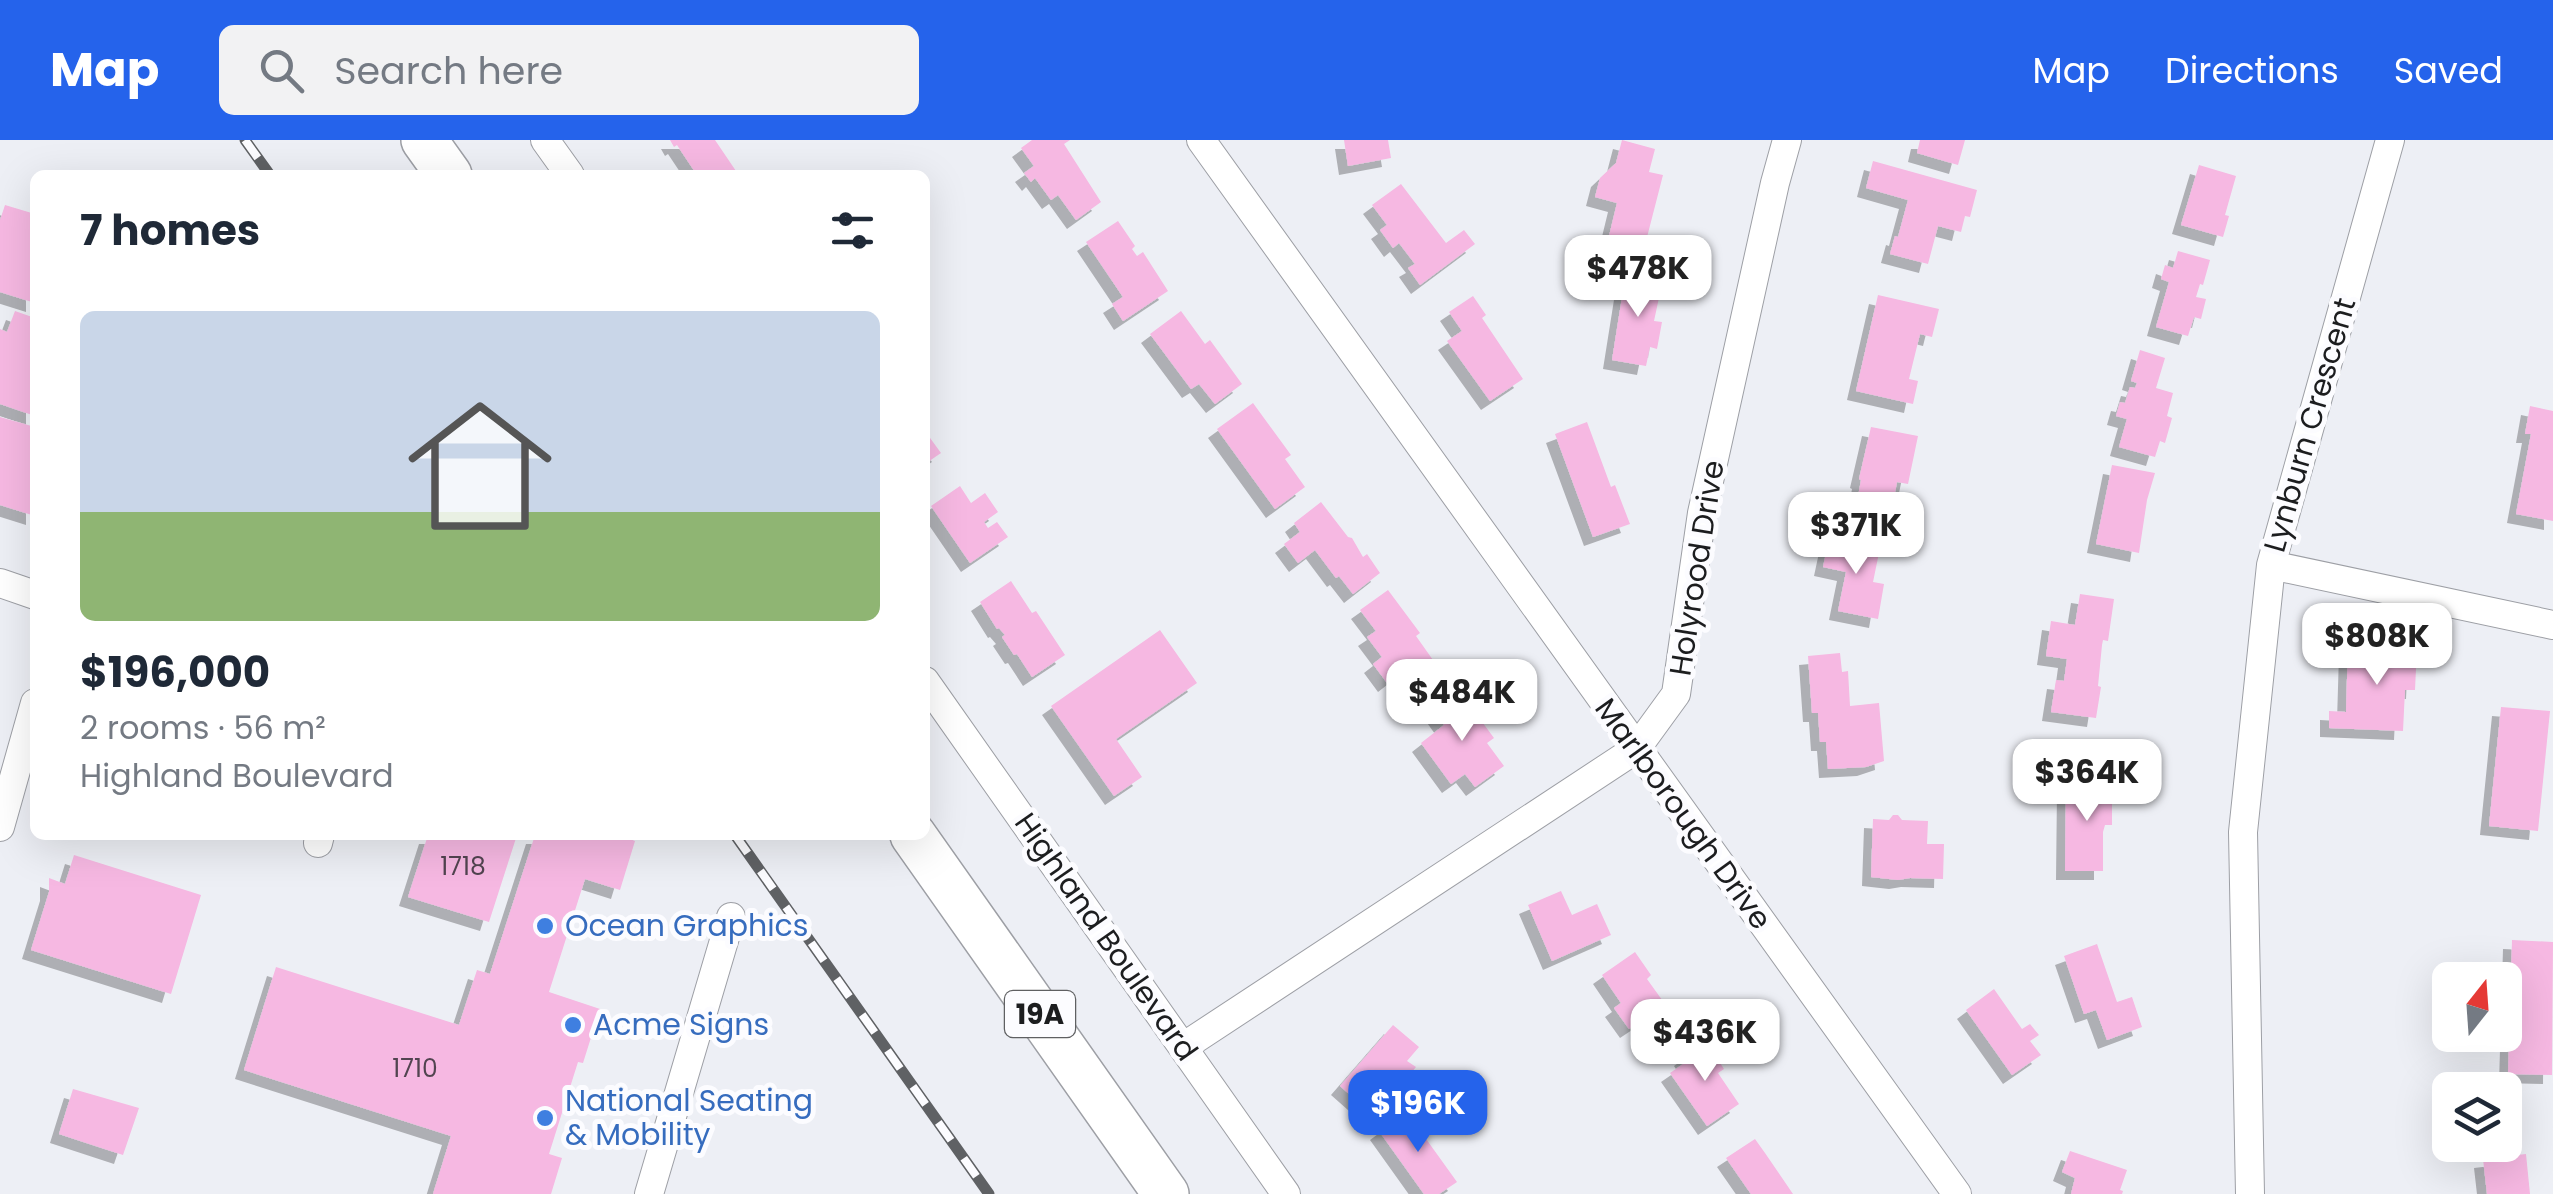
<!DOCTYPE html>
<html lang="en">
<head>
<meta charset="utf-8">
<style>
	:root { --surface:#fff; --page:#f2f2f3; --text:#1f2937; --muted:#747a83; --accent:#2563eb }
	body { margin:0; font-family:Poppins,sans-serif; background:var(--page); color:var(--text); height:100vh; display:flex; flex-direction:column; font-size:38px; white-space:nowrap }
	* { box-sizing:border-box; margin:0 }
	p { font-size:32px; color:var(--muted) }
	.icon { flex:none; width:55px; height:55px; fill:none; stroke:currentColor; stroke-width:2; stroke-linecap:round; stroke-linejoin:round }
	.map { position:relative; flex:1; overflow:hidden }
	.drawer { position:absolute; left:30px; top:30px; width:900px; height:670px; display:flex; flex-direction:column; background:var(--surface); border-radius:15px; box-shadow:0 10px 40px #0002 }
	.drawer>* { flex:none }
	.needle { width:65px; rotate:17deg }
	.buttons { position:absolute; left:2432px; top:822px; display:grid; gap:20px }
	.buttons a { display:grid; place-items:center; width:90px; height:90px; border-radius:15px; background:var(--surface); box-shadow:0 10px 40px #0002; font-size:50px }
	.price { position:absolute; translate:-50% -85px; padding:0 22px; border-radius:20px; background:#fff; color:#222; font-size:32px; line-height:65px; filter:drop-shadow(0 2px 5px #0008) }
	.price::after { content:''; position:absolute; left:50%; top:60px; width:30px; height:22px; margin-left:-15px; background:inherit; clip-path:polygon(0 0,100% 0,50% 100%) }
	.price.active { background:var(--accent); color:#fff }
	ul { padding:0; list-style:none }
	li { display:grid; align-content:center; gap:20px; height:530px; padding:0 50px }
	li span { display:grid; place-items:center; height:310px; border-radius:15px; color:#555 }
	li>.icon { margin-inline-start:auto }
	span .icon { width:180px; height:180px; fill:#fffc; stroke-width:1 }
	li b { font-size:42px }
	h2 { display:flex; justify-content:space-between; align-items:center; height:120px; padding:0 50px; font-size:42px }
	header { display:flex; align-items:center; gap:60px; box-sizing:border-box; height:140px; padding:0 50px; background:var(--accent); color:#fff }
	header strong { font-size:48px }
	nav { display:flex; gap:55px; margin-inline-start:auto; font-size:35px }
	.search { width:700px; height:90px; background:var(--page); display:flex; align-items:center; gap:25px; box-sizing:border-box; padding:0 35px; border-radius:15px; color:var(--muted); font-size:38px }
	.map>svg:first-child { display:block }
	.building { fill:#f6b8e2; filter:url(#shadow) }
	.lines { fill:none; stroke-linecap:round; stroke-linejoin:round }
	.street-casing { stroke:#9d9fa5; stroke-width:30 }
	.primary-casing { stroke:#9d9fa5; stroke-width:48 }
	.street { stroke:#fff; stroke-width:28 }
	.primary { stroke:#fff; stroke-width:45 }
	.rail-casing { stroke:#5f6164; stroke-width:11 }
	.rail { stroke:#fcfcff; stroke-width:8; stroke-dasharray:22; stroke-linecap:butt }
	.shop-dot { fill:#3f7fe0; stroke:#fcfcff; stroke-width:4 }
	.labels { text-anchor:middle; stroke-width:10; stroke-linejoin:round; paint-order:stroke }
	.number-label { font-size:25px; fill:#524450 }
	.shield { fill:#fcfcff; stroke:#5f6062; stroke-width:2.5 }
	.shield-label { font-size:28px; font-weight:bold; fill:#1c1d1f }
	.street-label { font-size:30px; fill:#1c1d1f; stroke:#fcfcff }
	.shop-label { font-size:30px; fill:#366cbe; stroke:#fcfcff; text-anchor:start }
</style>
</head>
<body>
<header>
<strong>Map</strong>
<div class="search"><svg class="icon" aria-label="search" viewBox="0 0 24 24"><circle cx="10" cy="10" r="6"/><path d="M15 15l6 6"/></svg>Search here</div>
<nav><a>Map</a><a>Directions</a><a>Saved</a></nav>
</header>
<div class="map">
<svg width="2553" height="1054" viewBox="0 0 2553 1054">
	<defs>
		<filter id="shadow"><feDropShadow dx="-9" dy="9" stdDeviation="0" flood-color="#0004"/></filter>
	</defs>
	<rect width="100%" height="100%" fill="#edeff5"/>
	<path class="building" d="M 670,0 L 715,0 L 736,31 L 729,35 L 697,35 L 677,5 L 674,7 Z
		M 1032,0 L 1070,0 L 1064,4 L 1101,62 L 1076,80 L 1058,55 L 1051,60 L 1035,38 L 1031,42 L 1024,33 L 1034,26 L 1021,8 Z
		M 1344,0 L 1388,0 L 1391,18 L 1348,26 Z
		M 1622,0 L 1655,9 L 1649,32 L 1663,35 L 1645,105 L 1609,96 L 1617,63 L 1595,57 L 1600,38 L 1616,23 Z
		M 1920,0 L 1965,0 L 1958,25 L 1917,13 Z
		M 1873,21 L 1977,50 L 1970,77 L 1965,76 L 1961,92 L 1938,86 L 1928,124 L 1890,114 L 1895,96 L 1898,97 L 1908,60 L 1866,48 Z
		M 2199,25 L 2236,36 L 2225,75 L 2229,76 L 2223,97 L 2181,85 Z
		M 1401,44 L 1446,103 L 1464,90 L 1475,104 L 1420,145 L 1408,128 L 1415,124 L 1399,103 L 1393,108 L 1380,90 L 1387,85 L 1372,65 Z
		M 5,65 L 35,74 L 35,163 L 0,152 L 0,80 Z
		M 1118,81 L 1135,106 L 1132,109 L 1137,116 L 1143,112 L 1168,151 L 1123,181 L 1112,164 L 1123,157 L 1086,102 Z
		M 2178,111 L 2210,120 L 2203,145 L 2200,144 L 2196,157 L 2206,159 L 2201,179 L 2194,177 L 2188,196 L 2156,187 L 2169,142 L 2161,139 L 2165,125 L 2173,128 Z
		M 1626,132 L 1663,139 L 1654,181 L 1662,182 L 1657,209 L 1650,207 L 1646,226 L 1612,220 Z
		M 1878,155 L 1939,169 L 1932,197 L 1920,194 L 1909,239 L 1918,241 L 1913,264 L 1856,251 Z
		M 1473,156 L 1486,175 L 1482,178 L 1523,239 L 1490,261 L 1447,201 L 1462,191 L 1449,172 Z
		M 15,171 L 35,178 L 35,276 L 0,264 L 0,189 L 7,192 Z
		M 1181,171 L 1205,204 L 1210,200 L 1242,244 L 1215,264 L 1199,244 L 1191,249 L 1150,194 Z
		M 2140,210 L 2165,218 L 2156,248 L 2173,253 L 2167,276 L 2172,278 L 2165,303 L 2160,301 L 2155,317 L 2119,307 L 2127,279 L 2116,276 L 2120,262 L 2125,263 L 2130,247 L 2135,248 L 2137,243 L 2131,241 Z
		M 1253,263 L 1291,315 L 1285,319 L 1305,347 L 1275,369 L 1217,289 Z
		M 2530,266 L 2553,271 L 2553,381 L 2516,374 L 2531,294 L 2525,294 Z
		M 0,277 L 35,287 L 35,376 L 0,365 Z
		M 1587,282 L 1611,347 L 1615,345 L 1630,384 L 1593,397 L 1555,294 Z
		M 1871,287 L 1918,296 L 1908,344 L 1897,342 L 1892,369 L 1857,362 L 1861,340 L 1859,339 Z
		M 925,291 L 941,313 L 925,324 Z
		M 2112,325 L 2155,333 L 2147,360 L 2139,413 L 2096,404 Z
		M 960,346 L 971,363 L 985,353 L 998,372 L 984,382 L 988,388 L 997,382 L 1008,397 L 970,423 L 931,366 Z
		M 1321,362 L 1348,397 L 1352,398 L 1363,417 L 1367,414 L 1380,433 L 1353,454 L 1339,436 L 1336,438 L 1315,410 L 1298,423 L 1284,404 L 1300,392 L 1294,383 Z
		M 1829,399 L 1880,408 L 1873,442 L 1884,444 L 1878,479 L 1838,471 L 1846,432 L 1823,427 Z
		M 1011,441 L 1032,473 L 1036,471 L 1065,515 L 1032,537 L 1017,514 L 1014,515 L 1002,497 L 1005,495 L 999,488 L 997,489 L 980,462 Z
		M 1388,450 L 1420,493 L 1416,496 L 1440,530 L 1408,553 L 1396,536 L 1387,543 L 1373,524 L 1382,517 L 1367,497 L 1376,491 L 1360,470 Z
		M 2080,454 L 2114,459 L 2108,501 L 2103,500 L 2102,505 L 2098,546 L 2101,547 L 2096,578 L 2051,572 L 2056,540 L 2064,541 L 2067,519 L 2046,516 L 2051,481 L 2075,485 Z
		M 1160,490 L 1197,543 L 1116,599 L 1142,637 L 1114,656 L 1051,566 Z
		M 2348,505 L 2417,508 L 2415,550 L 2405,550 L 2403,591 L 2329,588 L 2329,571 L 2346,572 Z
		M 1840,513 L 1842,532 L 1848,531 L 1850,566 L 1879,563 L 1884,621 L 1866,627 L 1828,629 L 1826,602 L 1820,602 L 1818,573 L 1812,573 L 1808,516 Z
		M 1460,552 L 1494,598 L 1487,603 L 1504,626 L 1475,647 L 1465,634 L 1451,644 L 1421,603 L 1444,585 L 1434,571 Z
		M 2501,567 L 2550,571 L 2538,691 L 2489,686 Z
		M 2066,641 L 2112,642 L 2112,685 L 2105,685 L 2103,692 L 2103,731 L 2065,731 Z
		M 1893,675 L 1898,675 L 1902,680 L 1928,681 L 1927,704 L 1944,704 L 1943,739 L 1910,738 L 1898,740 L 1871,737 L 1873,679 L 1889,680 Z
		M 428,695 L 517,695 L 489,782 L 408,757 Z
		M 535,695 L 632,695 L 630,699 L 635,701 L 620,750 L 585,739 L 549,852 L 600,869 L 583,923 L 578,922 L 549,1014 L 562,1018 L 551,1054 L 433,1054 L 451,996 L 244,930 L 276,827 L 459,885 L 477,830 L 490,834 Z
		M 74,715 L 201,755 L 171,854 L 31,810 L 49,752 L 49,738 L 65,744 Z
		M 1561,751 L 1572,775 L 1597,764 L 1611,795 L 1552,821 L 1528,765 Z
		M 2512,800 L 2553,802 L 2552,935 L 2508,934 Z
		M 2097,804 L 2117,862 L 2132,857 L 2142,887 L 2107,900 L 2096,870 L 2084,874 L 2064,816 Z
		M 1635,812 L 1651,835 L 1647,839 L 1675,878 L 1651,895 L 1641,881 L 1629,889 L 1614,868 L 1621,863 L 1602,835 Z
		M 1994,849 L 2022,889 L 2030,884 L 2039,895 L 2030,901 L 2041,915 L 2012,935 L 1966,870 Z
		M 1393,885 L 1419,907 L 1407,921 L 1416,927 L 1400,946 L 1392,939 L 1366,969 L 1340,946 Z
		M 1706,901 L 1724,929 L 1718,933 L 1739,964 L 1707,986 L 1670,933 L 1686,922 L 1683,917 Z
		M 73,949 L 139,968 L 123,1015 L 59,994 Z
		M 1406,971 L 1457,1042 L 1439,1054 L 1424,1054 L 1379,991 Z
		M 1755,999 L 1765,1013 L 1793,1054 L 1751,1054 L 1726,1018 Z
		M 2070,1011 L 2127,1030 L 2120,1050 L 2123,1051 L 2122,1054 L 2071,1054 L 2075,1038 L 2062,1032 Z
		M 2526,1014 L 2530,1054 L 2487,1054 L 2483,1019 Z"/>
	<g class="lines">
		<defs>
			<path id="street" d="M 545,0 L 570,35
				M 1201,0 L 1957,1054
				M 2271,425 L 2553,485
				M 0,443 L 35,455
				M 925,541 L 1286,1054
				M 0,687 L 35,563
				M 318,703 L 320,695
				M 1183,907 L 1636,609 L 1676,554 L 1702,373 L 1775,43 L 1787,0
				M 649,1054 L 731,777
				M 2250,1054 L 2243,692 L 2271,425 L 2390,0"/>
			<path id="primary" d="M 424,0 L 449,35
				M 913,695 L 1166,1054"/>
		</defs>
		<use href="#street" class="street-casing"/>
		<use href="#primary" class="primary-casing"/>
		<use href="#street" class="street"/>
		<use href="#primary" class="primary"/>
		<defs>
			<path id="rail" d="M 245,0 L 270,35
				M 735,695 L 989,1054"/>
		</defs>
		<use href="#rail" class="rail-casing"/>
		<use href="#rail" class="rail"/>
	</g>
	<g class="shop-dot">
		<circle cx="545" cy="786" r="10"/>
		<circle cx="573" cy="885" r="10"/>
		<circle cx="545" cy="978" r="10"/>
	</g>
	<g class="labels">
		<g class="number-label">
			<text x="463" y="735">1718</text>
			<text x="415" y="937">1710</text>
		</g>
		<rect class="shield" x="1005" y="851" width="70" height="46" rx="8"/>
		<g class="shield-label">
			<text x="1040" y="884">19A</text>
		</g>
		<g class="street-label">
			<text transform="translate(2310 285) rotate(-74)" y="10">Lynburn Crescent</text>
			<text transform="translate(1697 428) rotate(-81)" y="10">Holyrood Drive</text>
			<text transform="translate(1683 674) rotate(54)" y="10">Marlborough Drive</text>
			<text transform="translate(1106 797) rotate(55)" y="10">Highland Boulevard</text>
		</g>
		<g class="shop-label">
			<text x="565" y="796">Ocean Graphics</text>
			<text x="593" y="895">Acme Signs</text>
			<text x="565" y="971">National Seating<tspan x="565" dy="34">&amp; Mobility</tspan></text>
		</g>
	</g>
</svg>
<div class="buttons">
<a><svg class="needle" viewBox="-14 -14 28 28"><path d="M0-13l5 13h-10z" fill="#e53935"/><path d="M0 13l5-13h-10z" fill="#747a83"/></svg></a>
<a><svg class="icon" aria-label="layers" viewBox="0 0 24 24"><path d="M12 4l9 5-9 5-9-5zM3 14l9 5 9-5"/></svg></a>
</div>
<b class="price" style="left:1638px;top:180px">$478K</b>
<b class="price" style="left:1856px;top:437px">$371K</b>
<b class="price" style="left:2377px;top:548px">$808K</b>
<b class="price" style="left:1462px;top:604px">$484K</b>
<b class="price" style="left:2087px;top:684px">$364K</b>
<b class="price" style="left:1705px;top:944px">$436K</b>
<b class="price active" style="left:1418px;top:1015px">$196K</b>
<section class="drawer">
<h2>7 homes<svg class="icon" aria-label="filters" viewBox="0 0 24 24"><path d="M4 7h16M4 17h16"/><circle cx="9" cy="7" r="2"/><circle cx="15" cy="17" r="2"/></svg></h2>
<ul>
<li><span style="background:linear-gradient(#c9d6e8 65%,#8fb573 0)"><svg class="icon" aria-label="home" viewBox="0 0 24 24"><path d="M3 11l9-7 9 7M6 9v11h12V9"/></svg></span><div><b>$196,000</b><p>2 rooms · 56 m²</p><p>Highland Boulevard</p></div></li>
</ul>
</section>
</div>
</body>
</html>
